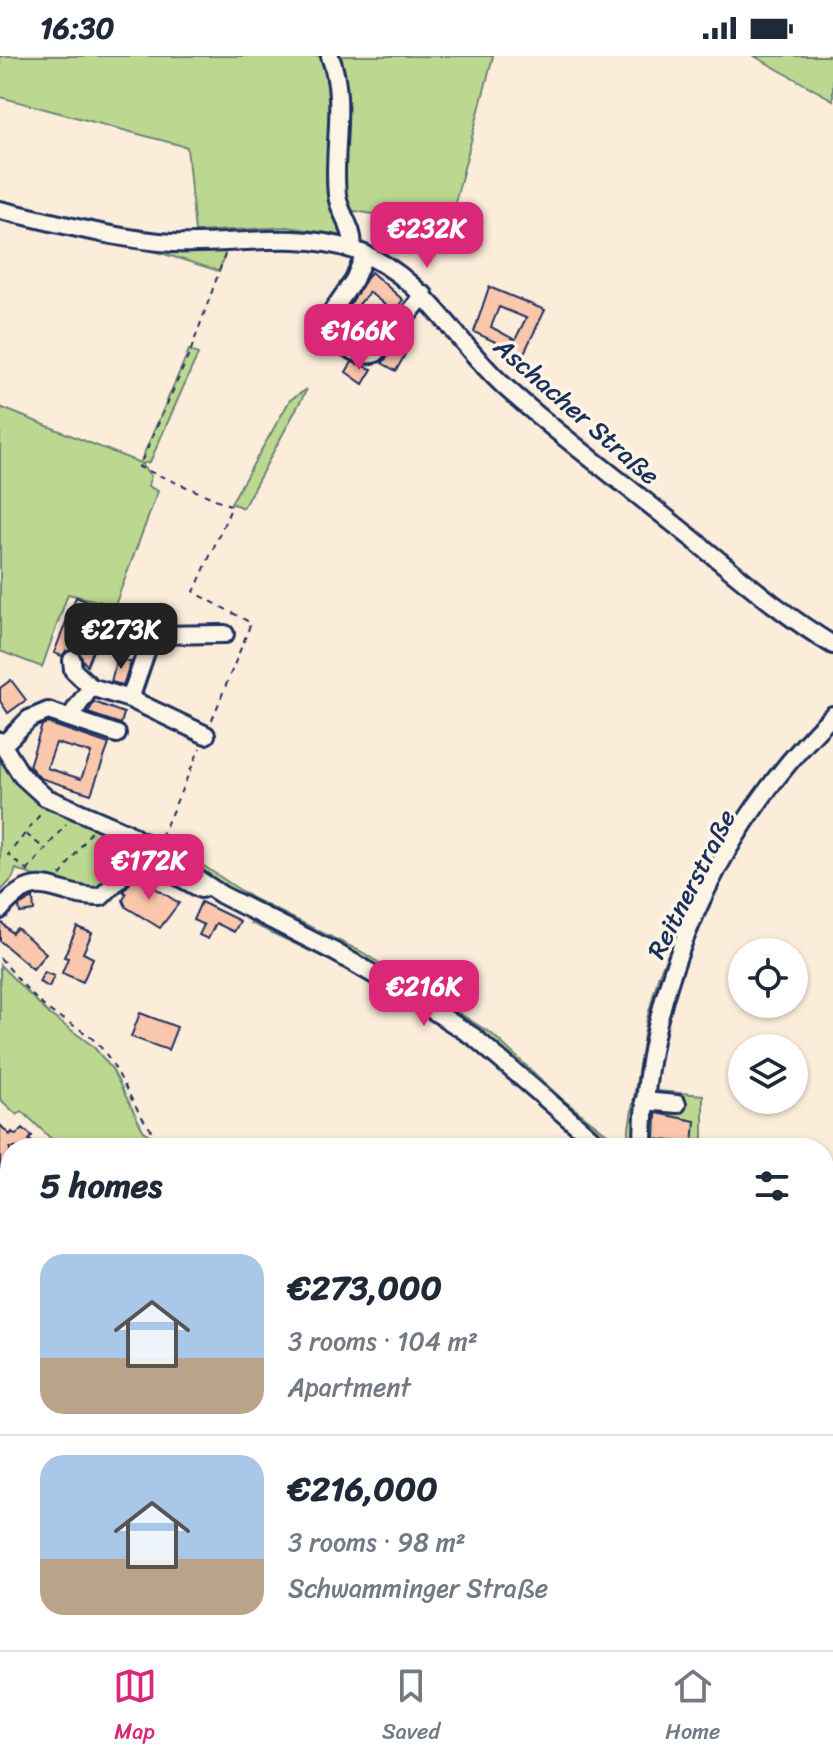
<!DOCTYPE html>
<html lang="en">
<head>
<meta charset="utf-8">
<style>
	:root { --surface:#fff; --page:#f6f6f7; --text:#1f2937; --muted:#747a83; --line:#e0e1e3; --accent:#db2777 }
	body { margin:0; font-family:Sriracha,sans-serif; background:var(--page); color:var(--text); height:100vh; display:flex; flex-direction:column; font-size:30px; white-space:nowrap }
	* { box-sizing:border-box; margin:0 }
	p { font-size:26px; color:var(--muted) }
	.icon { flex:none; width:44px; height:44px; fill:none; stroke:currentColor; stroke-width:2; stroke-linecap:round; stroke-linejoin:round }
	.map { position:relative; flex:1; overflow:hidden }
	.drawer { position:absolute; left:0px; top:1082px; width:834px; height:512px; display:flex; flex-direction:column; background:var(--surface); border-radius:32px 32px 0 0; box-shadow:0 2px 6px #0004 }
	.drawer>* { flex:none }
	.fabs { position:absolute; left:728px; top:882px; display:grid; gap:16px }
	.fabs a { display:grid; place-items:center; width:80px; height:80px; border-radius:50%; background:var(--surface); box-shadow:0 2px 6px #0004; font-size:40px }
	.price { position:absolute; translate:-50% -68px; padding:0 18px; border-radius:16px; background:var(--accent); color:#fff; font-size:26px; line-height:52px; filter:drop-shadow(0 2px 4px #0008) }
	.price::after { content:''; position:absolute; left:50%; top:48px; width:24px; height:18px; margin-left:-12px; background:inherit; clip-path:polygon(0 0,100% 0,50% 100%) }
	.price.current { background:#222; color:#fff }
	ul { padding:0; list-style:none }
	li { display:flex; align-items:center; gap:24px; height:200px; padding:0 40px }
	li+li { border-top:2px solid var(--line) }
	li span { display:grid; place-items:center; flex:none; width:224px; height:160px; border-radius:24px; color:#555 }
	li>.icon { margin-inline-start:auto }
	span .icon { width:96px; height:96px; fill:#fffc; stroke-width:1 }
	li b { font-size:34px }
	h2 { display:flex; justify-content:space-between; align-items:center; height:96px; padding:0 40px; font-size:34px }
	.status { display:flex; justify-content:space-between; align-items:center; height:56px; padding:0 40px; background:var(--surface); direction:ltr }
	.status svg { height:22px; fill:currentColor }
	.tab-bar { display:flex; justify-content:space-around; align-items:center; height:112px; border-top:2px solid var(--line); background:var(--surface); font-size:22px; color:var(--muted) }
	.tab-bar a { display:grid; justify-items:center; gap:4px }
	.tab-bar .current { color:var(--accent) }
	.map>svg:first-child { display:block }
	.green { fill:#bcd890; stroke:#6c8477; stroke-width:2 }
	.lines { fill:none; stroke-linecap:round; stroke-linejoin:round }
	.stream { stroke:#6893bd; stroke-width:4 }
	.building { fill:#fbc7ac; stroke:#1b2f5e; stroke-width:2; fill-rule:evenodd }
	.minor-casing { stroke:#1b2f5e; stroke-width:22 }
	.path { stroke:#1b2f5e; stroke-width:2; stroke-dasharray:6 6; stroke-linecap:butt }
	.minor { stroke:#fcf5e5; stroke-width:16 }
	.rail-casing { stroke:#1b2f5e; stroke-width:7 }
	.rail { stroke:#fcf5e5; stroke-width:4; stroke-dasharray:12; stroke-linecap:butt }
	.labels { text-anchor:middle; stroke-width:7; stroke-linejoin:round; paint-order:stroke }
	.street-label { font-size:26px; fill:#1b2f5e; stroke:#fcf5e5 }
</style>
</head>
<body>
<div class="status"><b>16:30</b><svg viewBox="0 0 49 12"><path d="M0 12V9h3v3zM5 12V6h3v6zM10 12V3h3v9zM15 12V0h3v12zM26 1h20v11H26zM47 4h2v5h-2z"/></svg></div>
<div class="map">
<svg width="833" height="1594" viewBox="0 0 833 1594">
	<rect width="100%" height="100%" fill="#fcecda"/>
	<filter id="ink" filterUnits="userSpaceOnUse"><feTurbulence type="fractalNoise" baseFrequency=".0125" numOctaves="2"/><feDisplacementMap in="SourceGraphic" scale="16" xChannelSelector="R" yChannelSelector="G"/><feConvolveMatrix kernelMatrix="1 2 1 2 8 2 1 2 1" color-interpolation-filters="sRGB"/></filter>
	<g filter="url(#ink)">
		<path class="green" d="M 0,0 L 493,0 L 449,170 L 354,155 L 352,181 L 288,171 L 195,176 L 187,91 L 0,41 Z
			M 754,0 L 833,0 L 833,44 Z
			M 0,161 L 227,192 L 219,215 L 161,197 L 0,164 Z
			M 189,294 L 198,298 L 150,406 L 141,408 L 151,420 L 148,430 L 158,435 L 115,549 L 68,538 L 42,611 L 0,595 L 0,351 L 140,407 Z
			M 307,333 L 243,452 L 231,447 L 290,344 Z
			M 0,696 L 13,716 L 128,782 L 102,839 L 55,828 L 16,813 L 12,823 L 0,836 Z
			M 163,783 L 252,842 L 362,896 L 492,978 L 562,1043 L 620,1088 L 627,1085 L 646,967 L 659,918 L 711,805 L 716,809 L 730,807 C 693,880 667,949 653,1029 L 657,1035 L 703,1039 L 703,1092 L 587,1092 C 549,1058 512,1022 471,990 C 405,939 326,902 251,867 L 250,846 L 220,831 L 161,790 Z
			M 0,909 L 49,958 L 93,990 L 112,1013 L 143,1074 L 165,1092 L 61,1092 L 22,1055 L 17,1059 L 0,1043 Z
			M 824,1284 L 833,1287 L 833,1594 L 794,1594 L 790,1584 L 824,1584 Z
			M 10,1343 L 10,1392 L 0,1393 L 0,1346 Z
			M 0,1432 L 10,1448 L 10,1509 L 0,1494 Z
			M 34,1584 L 90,1584 L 96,1594 L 36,1594 Z
			M 377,1584 L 417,1584 L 417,1594 L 376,1594 Z"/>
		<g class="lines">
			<path class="stream" d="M 0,1147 L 10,1154
				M 0,1361 L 10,1357
				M 395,1594 L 396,1584"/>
		</g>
		<path class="building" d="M 371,216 L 403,244 L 369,287 L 340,264 ZM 369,236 L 385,249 L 369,271 L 352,257 Z
			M 489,231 L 545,254 L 523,299 L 474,276 ZM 499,251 L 526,262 L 515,284 L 491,271 Z
			M 399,288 L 408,293 L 396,315 L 382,307 L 391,297 L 394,298 Z
			M 352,306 L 372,313 L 363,328 L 346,316 Z
			M 76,541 L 109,554 L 87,610 L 76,594 L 66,595 L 62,600 L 54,597 Z
			M 117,602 L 131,606 L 123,629 L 111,626 Z
			M 11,624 L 26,644 L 8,657 L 0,645 L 0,632 Z
			M 94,646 L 124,657 L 121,668 L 88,657 Z
			M 47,667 L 109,688 L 91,738 L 40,722 L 29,710 L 42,669 ZM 56,687 L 91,697 L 81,723 L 47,712 Z
			M 136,820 L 179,847 L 160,872 L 126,851 L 123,844 L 126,838 L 123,835 Z
			M 33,842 L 34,855 L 20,857 L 19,850 Z
			M 201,846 L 240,865 L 234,876 L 216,867 L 208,883 L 199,879 L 204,869 L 193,864 Z
			M 0,865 L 12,877 L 17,872 L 46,897 L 33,913 L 0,885 Z
			M 77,871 L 92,877 L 83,897 L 93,902 L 83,926 L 62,917 L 68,902 L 64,901 Z
			M 44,916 L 54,920 L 49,931 L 39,926 Z
			M 140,957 L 177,971 L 168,994 L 131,981 Z
			M 656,1057 L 695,1065 L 693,1088 L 655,1083 Z
			M 0,1069 L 10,1079 L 12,1076 L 16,1079 L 23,1072 L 32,1080 L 29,1084 L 42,1092 L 10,1092 L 10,1117 L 0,1112 Z"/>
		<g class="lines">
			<defs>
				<path id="minor" d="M 330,0 C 347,45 332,93 337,139 C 339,158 356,174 352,193
					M 0,154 C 57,167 114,183 173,187 C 232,190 296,174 354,194 C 423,218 453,284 504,330 C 558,379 617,422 674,468 C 726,509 776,555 833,589
					M 365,198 L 354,224 L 326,264 C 330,283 357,304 376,297 L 424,239
					M 91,631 L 130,643 L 152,579 L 225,578
					M 130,643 L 206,679
					M 70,661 L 91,631 L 73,614 L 72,604
					M 0,685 L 22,720 L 45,741 L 126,776 L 222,839 L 335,896 L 409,939 L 474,981 L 603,1092
					M 3,689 L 29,663 L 48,655 L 117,678
					M 137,798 L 201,833
					M 0,854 C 40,808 54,842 101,841 L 126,816 L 144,786
					M 644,1045 L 677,1048
					M 643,1092 C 643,933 719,770 833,659
					M 0,1123 L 10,1132
					M 824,1307 L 833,1309
					M 824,1412 L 833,1413
					M 0,1441 L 10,1458
					M 84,1584 L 90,1594"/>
			</defs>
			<use href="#minor" class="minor-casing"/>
			<path class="path" d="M 212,664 L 251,567 L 194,536 L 232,450 L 139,411 L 191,294 L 225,199
				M 26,778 L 45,793
				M 161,781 L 200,692
				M 27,815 L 66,768
				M 29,816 L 8,799 L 42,756
				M 60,820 L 91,776
				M 0,902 C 15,918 29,938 46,952 C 63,965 82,972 97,987 C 127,1020 133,1066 171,1092
				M 824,1112 L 833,1112
				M 824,1281 L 833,1284
				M 0,1531 L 10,1525"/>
			<use href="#minor" class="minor"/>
			<defs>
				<path id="rail" d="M 0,1473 L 10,1489
					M 70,1584 L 76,1594"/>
			</defs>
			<use href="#rail" class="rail-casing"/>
			<use href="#rail" class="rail"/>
		</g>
	</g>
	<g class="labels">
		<g class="street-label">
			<text transform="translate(577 355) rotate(41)" y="9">Aschacher Straße</text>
			<text transform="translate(691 828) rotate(-63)" y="9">Reitnerstraße</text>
		</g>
	</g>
</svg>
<div class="fabs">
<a><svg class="icon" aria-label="locate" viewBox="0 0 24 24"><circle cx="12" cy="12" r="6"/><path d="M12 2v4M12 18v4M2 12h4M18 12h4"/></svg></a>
<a><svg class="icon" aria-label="layers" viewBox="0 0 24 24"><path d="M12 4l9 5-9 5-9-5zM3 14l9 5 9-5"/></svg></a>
</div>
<b class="price" style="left:427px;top:214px">€232K</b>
<b class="price" style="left:359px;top:316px">€166K</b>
<b class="price current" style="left:121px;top:615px">€273K</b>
<b class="price" style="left:149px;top:846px">€172K</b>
<b class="price" style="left:424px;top:972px">€216K</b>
<section class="drawer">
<h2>5 homes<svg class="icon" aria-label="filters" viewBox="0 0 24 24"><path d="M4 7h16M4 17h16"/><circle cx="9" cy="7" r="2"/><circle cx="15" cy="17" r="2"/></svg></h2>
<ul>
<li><span style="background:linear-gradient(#a9c7e8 65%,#b9a48a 0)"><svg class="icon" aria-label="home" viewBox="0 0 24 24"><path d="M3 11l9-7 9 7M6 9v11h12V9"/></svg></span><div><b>€273,000</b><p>3 rooms · 104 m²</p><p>Apartment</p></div></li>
<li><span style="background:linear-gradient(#a9c7e8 65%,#b9a48a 0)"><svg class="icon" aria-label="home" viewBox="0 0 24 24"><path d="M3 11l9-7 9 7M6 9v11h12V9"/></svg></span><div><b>€216,000</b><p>3 rooms · 98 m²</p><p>Schwamminger Straße</p></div></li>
</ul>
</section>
</div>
<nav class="tab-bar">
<a class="current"><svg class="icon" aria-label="map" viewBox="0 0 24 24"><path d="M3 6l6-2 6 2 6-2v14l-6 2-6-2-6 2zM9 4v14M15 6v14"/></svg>Map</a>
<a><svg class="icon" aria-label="saved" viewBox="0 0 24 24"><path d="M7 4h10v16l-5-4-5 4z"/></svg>Saved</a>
<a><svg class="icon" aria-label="home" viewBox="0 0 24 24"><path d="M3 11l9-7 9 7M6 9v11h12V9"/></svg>Home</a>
</nav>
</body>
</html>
